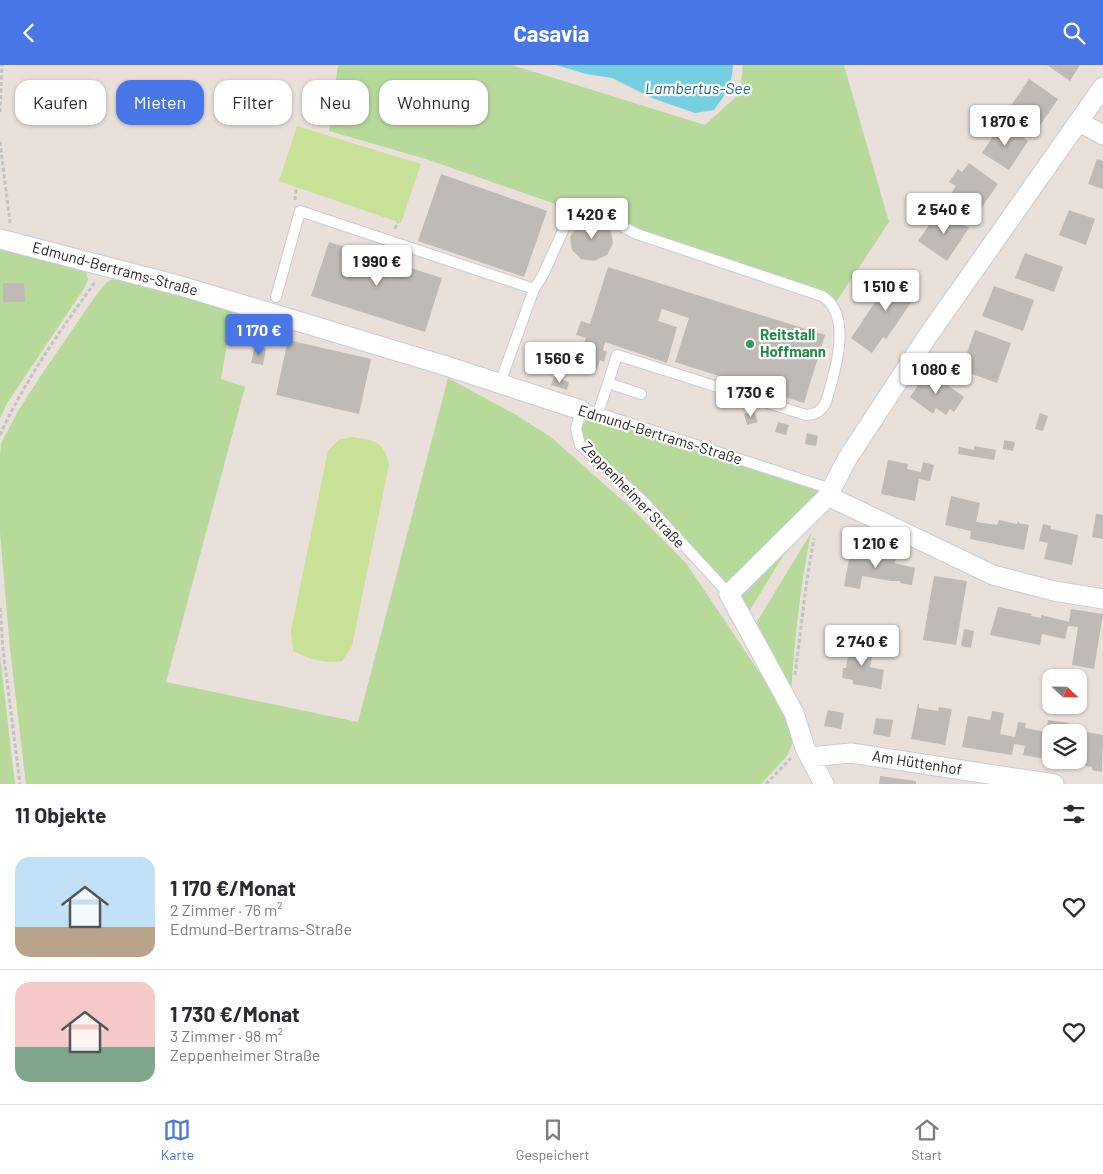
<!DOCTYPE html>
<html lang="de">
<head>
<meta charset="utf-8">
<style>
	:root { --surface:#fff; --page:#f2f2f3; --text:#2b2b33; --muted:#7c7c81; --line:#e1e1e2; --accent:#4876e6 }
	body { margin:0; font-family:Barlow,sans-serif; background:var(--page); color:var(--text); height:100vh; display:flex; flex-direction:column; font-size:19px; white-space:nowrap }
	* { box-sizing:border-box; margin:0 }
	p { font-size:16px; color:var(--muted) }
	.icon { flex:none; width:28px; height:28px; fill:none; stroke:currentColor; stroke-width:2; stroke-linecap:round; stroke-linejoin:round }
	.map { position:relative; height:719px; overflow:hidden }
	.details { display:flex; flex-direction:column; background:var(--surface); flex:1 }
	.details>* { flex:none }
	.guide { position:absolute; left:15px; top:15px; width:500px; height:45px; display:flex; gap:10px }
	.needle { width:32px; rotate:112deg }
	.buttons { position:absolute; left:1042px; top:604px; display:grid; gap:10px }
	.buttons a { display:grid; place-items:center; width:45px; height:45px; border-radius:10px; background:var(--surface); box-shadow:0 1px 4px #0004; font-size:25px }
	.price { position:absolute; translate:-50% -42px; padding:0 11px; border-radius:5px; background:#fff; color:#222; font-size:16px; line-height:32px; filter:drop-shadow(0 1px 2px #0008) }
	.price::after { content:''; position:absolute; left:50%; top:30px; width:15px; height:11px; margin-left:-8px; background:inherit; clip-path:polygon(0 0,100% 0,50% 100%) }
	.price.active { background:var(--accent); color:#fff }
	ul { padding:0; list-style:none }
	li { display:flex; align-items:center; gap:15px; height:125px; padding:0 15px }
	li+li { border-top:1px solid var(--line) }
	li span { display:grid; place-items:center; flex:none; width:140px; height:100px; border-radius:15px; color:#555 }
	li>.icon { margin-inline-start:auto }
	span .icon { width:60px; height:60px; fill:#fffc; stroke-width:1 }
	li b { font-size:21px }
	h2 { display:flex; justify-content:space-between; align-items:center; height:60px; padding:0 15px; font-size:21px }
	.pill { padding:0 18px; border-radius:15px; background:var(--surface); box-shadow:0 1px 4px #0004; font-size:18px; line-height:45px }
	.pill.active { background:var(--accent); color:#fff }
	header { display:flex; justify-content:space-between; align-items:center; height:65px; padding:0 15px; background:var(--accent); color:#fff; font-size:22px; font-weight:700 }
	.tab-bar { display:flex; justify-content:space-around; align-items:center; height:70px; border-top:1px solid var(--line); background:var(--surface); font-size:14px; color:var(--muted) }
	.tab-bar a { display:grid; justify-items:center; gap:2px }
	.tab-bar .active { color:var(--accent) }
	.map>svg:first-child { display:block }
	.green { fill:#b7d99a }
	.pitch { fill:#c9e097 }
	.water { fill:#76cfe0 }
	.building { fill:#c0bab6 }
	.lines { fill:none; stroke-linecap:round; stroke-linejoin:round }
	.lane-casing { stroke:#c8ccd7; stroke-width:12 }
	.street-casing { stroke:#c8ccd7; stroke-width:21 }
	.path { stroke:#c2c2c2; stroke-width:3; stroke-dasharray:4 2.5; stroke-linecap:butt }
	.lane { stroke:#fff; stroke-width:10 }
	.street { stroke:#fff; stroke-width:19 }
	.leisure-dot { fill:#2e9e5b; stroke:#fff; stroke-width:2 }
	.labels { text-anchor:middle; stroke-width:4.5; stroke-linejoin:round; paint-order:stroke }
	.street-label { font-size:15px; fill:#262626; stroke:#fff }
	.leisure-label { font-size:15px; font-weight:bold; fill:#27864d; stroke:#fff; text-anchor:start }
	.water-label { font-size:16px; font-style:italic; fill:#1a6d86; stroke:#fff }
</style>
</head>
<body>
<header><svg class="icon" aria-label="back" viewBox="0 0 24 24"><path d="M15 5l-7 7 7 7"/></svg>Casavia<svg class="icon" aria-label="search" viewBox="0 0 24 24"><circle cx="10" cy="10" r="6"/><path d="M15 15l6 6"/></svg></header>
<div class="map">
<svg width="1103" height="719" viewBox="0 0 1103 719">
	<rect width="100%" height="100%" fill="#e8e0d9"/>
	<path class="green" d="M 338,0 L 512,0 L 705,60 L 740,28 L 743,0 L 844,0 L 889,157 L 836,237 L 426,94 L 329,66 Z
		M 0,184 L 86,206 L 88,215 L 83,225 L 6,340 L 0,354 Z
		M 115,212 L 233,245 L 221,314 L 245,322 L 166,617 L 358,657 L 448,313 L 518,351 L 552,373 L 631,443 L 686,498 L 776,632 L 792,668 L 792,679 L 787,691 L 761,719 L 26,719 L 10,584 L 0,467 L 0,392 L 1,378 L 18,346 L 40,312 L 94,233 L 106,218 Z
		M 596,350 L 804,420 L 822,428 L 745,553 L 582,376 C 580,363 582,353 596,350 Z
		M 811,468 C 800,522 794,577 791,631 L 750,568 Z
		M 0,591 L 15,719 L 0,719 Z"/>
	<path class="pitch" d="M 297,61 L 421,99 L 401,158 L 279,116 Z
		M 353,372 C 375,376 383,375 389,399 L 352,581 L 342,596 C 324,599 309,594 293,586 L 291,566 L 328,386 L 338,375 Z"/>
	<path class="water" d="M 556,0 L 733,0 L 733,1 C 731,24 727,27 714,45 L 695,48 L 652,33 L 612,13 L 586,9 Z"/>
	<path class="building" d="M 1047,0 L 1080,0 L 1070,16 Z
		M 1029,14 L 1058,34 L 1039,62 L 1010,42 Z
		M 1002,58 L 1028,76 L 1009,105 L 982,88 Z
		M 1097,94 L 1103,96 L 1103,124 L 1088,119 Z
		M 969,98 L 998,119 L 977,149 L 950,130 L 956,121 L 949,117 L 958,104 L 962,107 Z
		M 441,109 L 547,146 L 524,212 L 418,176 Z
		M 941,143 L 969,163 L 947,196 L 918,176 Z
		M 1069,145 L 1095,154 L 1086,180 L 1059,170 Z
		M 588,153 L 602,155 L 611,166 L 613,178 L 607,190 L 594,196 L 581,194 L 572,185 L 570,172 L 577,161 Z
		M 329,177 L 442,213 L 425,267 L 311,231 Z
		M 1025,188 L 1063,202 L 1054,227 L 1015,213 Z
		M 608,202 L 825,270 L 804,338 L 675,297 L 689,253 L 662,244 L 658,256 L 677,262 L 667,298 L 605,277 L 603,285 L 607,287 L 604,297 L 600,295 L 596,306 L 568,296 L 572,282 L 582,285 L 586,273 L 576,270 L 581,256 L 590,259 Z
		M 899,204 L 915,215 L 908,224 L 917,229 L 886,274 L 883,272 L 872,288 L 851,273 L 892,212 Z
		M 3,218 L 24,218 L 25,237 L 3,237 Z
		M 994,221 L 1034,235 L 1023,266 L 982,251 Z
		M 975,265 L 1011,278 L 997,318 L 961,305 Z
		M 288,275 L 371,294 L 359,349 L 276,330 Z
		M 255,281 L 266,284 L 263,300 L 251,298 Z
		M 928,306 L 964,332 L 954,347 L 950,344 L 946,350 L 936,343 L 933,349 L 910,332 Z
		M 554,312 L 569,317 L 567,325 L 551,320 Z
		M 754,346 L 758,357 L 747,360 L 744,349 Z
		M 1040,348 L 1048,351 L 1043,366 L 1035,364 Z
		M 778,357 L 789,360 L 786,370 L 775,367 Z
		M 807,368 L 818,371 L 816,381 L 805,379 Z
		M 1004,375 L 1015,377 L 1013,386 L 1003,384 Z
		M 974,381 L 996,385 L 994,395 L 958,389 L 959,382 L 974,385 Z
		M 888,395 L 908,399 L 907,404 L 921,407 L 923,397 L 934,400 L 930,416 L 919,414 L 915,436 L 881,429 Z
		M 951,431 L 980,438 L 976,457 L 997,460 L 999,455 L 1017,459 L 1018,456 L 1019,458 L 1029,460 L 1024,485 L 970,474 L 971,466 L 945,460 Z
		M 1096,449 L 1103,450 L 1103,474 L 1092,472 Z
		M 1043,459 L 1051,461 L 1051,464 L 1078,470 L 1072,500 L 1044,494 L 1048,478 L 1039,476 Z
		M 851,484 L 896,492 L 895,498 L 915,503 L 912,520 L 900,518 L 900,516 L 891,516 L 862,511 L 860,524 L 844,521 Z
		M 934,511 L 967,516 L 956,580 L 923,575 Z
		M 998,542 L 1032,549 L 1031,551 L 1041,553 L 1041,550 L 1069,557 L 1071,544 L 1103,549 L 1094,604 L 1072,600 L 1078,562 L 1068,561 L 1065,574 L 1042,569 L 1040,580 L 990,570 Z
		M 964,564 L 974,566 L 971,583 L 961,581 Z
		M 850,578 L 874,582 L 870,602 L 884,605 L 881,624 L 853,619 L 853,615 L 842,613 L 843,603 L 846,603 Z
		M 918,639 L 919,639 L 919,643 L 938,646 L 939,642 L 952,644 L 945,680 L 911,674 Z
		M 828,645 L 844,648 L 841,664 L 824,661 Z
		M 992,646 L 1004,648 L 1000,669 L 1015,672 L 1018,657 L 1026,658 L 1025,663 L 1046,667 L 1048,655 L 1069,658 L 1067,668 L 1051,668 L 1051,695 L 1023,690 L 1025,681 L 1014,679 L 1012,690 L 962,682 L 968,651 L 990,655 Z
		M 876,653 L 893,655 L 890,672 L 873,669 Z
		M 1087,667 L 1103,670 L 1102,707 L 1092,705 L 1092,702 L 1081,700 Z
		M 880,711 L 916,716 L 916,719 L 879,719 Z"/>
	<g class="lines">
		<defs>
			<path id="lane" d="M 534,224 L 543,210 L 566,159 L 577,150 L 586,147 L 600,150 L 637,169 L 822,231 C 854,250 834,310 826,337 C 821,347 816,349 806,350 L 617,290 L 608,318
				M 276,232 L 300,146 L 534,224 L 500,318
				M 598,348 L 608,318 L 641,329
				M 729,529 L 642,435 L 580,380 L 576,364 L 581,345 L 598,348 L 831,424"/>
			<path id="street" d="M 1079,57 L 1103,70
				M 0,174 L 181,221 L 443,300 L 581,345
				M 828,431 L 993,510 L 1054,526 L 1103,534
				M 810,692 L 851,688 L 1054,719
				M 824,719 L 805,683 L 794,648 L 729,529 L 828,431 L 847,394 L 927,272 L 1103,22"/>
		</defs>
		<use href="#lane" class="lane-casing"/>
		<use href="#street" class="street-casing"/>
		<path class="path" d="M 0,47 L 2,0
			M 0,77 L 10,158
			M 295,135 L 296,122
			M 395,164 L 398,157
			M 0,370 C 25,315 60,266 95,217
			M 0,543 L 3,584 L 20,719
			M 795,610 L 807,514 L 814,473
			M 766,719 L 791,693"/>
		<use href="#lane" class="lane"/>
		<use href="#street" class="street"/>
	</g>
	<circle class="leisure-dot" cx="750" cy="279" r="5"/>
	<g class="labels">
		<g class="street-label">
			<text transform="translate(115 204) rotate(15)" y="5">Edmund-Bertrams-Straße</text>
			<text transform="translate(660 370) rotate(17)" y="5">Edmund-Bertrams-Straße</text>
			<text transform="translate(633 430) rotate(46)" y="5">Zeppenheimer Straße</text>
			<text transform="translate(917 698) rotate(9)" y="5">Am Hüttenhof</text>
		</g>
		<g class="leisure-label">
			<text x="760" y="275">Reitstall<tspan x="760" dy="17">Hoffmann</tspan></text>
		</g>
		<g class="water-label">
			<text x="698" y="29">Lambertus-See</text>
		</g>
	</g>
</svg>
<div class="buttons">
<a><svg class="needle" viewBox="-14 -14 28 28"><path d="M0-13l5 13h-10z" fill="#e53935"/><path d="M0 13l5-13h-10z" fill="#7c7c81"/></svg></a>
<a><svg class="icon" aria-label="layers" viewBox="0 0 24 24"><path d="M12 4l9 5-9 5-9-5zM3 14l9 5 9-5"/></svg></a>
</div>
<b class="price" style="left:1005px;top:82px">1 870 €</b>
<b class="price" style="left:944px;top:170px">2 540 €</b>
<b class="price" style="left:592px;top:175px">1 420 €</b>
<b class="price" style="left:377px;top:222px">1 990 €</b>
<b class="price" style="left:886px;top:247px">1 510 €</b>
<b class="price active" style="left:259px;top:291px">1 170 €</b>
<b class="price" style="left:560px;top:319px">1 560 €</b>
<b class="price" style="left:936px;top:330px">1 080 €</b>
<b class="price" style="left:751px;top:353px">1 730 €</b>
<b class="price" style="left:876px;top:504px">1 210 €</b>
<b class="price" style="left:862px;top:602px">2 740 €</b>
<div class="guide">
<a class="pill">Kaufen</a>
<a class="pill active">Mieten</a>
<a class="pill">Filter</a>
<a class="pill">Neu</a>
<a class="pill">Wohnung</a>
</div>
</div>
<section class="details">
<h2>11 Objekte<svg class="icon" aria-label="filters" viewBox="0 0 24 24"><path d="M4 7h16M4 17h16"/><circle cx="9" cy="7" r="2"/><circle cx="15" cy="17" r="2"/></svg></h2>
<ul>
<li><span style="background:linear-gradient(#bfe0f5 70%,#b9a48a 0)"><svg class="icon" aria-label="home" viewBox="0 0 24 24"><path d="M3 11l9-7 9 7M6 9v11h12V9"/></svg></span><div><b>1 170 €/Monat</b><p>2 Zimmer · 76 m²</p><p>Edmund-Bertrams-Straße</p></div><svg class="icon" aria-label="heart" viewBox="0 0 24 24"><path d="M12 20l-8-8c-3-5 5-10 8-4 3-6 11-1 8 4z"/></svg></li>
<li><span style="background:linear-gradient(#f6c9c9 65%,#7fa58c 0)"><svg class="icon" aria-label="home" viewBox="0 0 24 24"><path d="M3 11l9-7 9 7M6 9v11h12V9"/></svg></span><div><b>1 730 €/Monat</b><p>3 Zimmer · 98 m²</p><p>Zeppenheimer Straße</p></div><svg class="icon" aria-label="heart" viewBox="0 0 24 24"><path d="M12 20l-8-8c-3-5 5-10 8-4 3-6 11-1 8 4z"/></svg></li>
</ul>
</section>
<nav class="tab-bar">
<a class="active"><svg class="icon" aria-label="map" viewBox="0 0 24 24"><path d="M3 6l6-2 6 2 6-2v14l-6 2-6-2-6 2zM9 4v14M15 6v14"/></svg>Karte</a>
<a><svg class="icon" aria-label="saved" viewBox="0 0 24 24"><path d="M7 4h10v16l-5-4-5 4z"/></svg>Gespeichert</a>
<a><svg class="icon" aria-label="home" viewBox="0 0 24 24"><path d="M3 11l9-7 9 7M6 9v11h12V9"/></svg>Start</a>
</nav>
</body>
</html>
